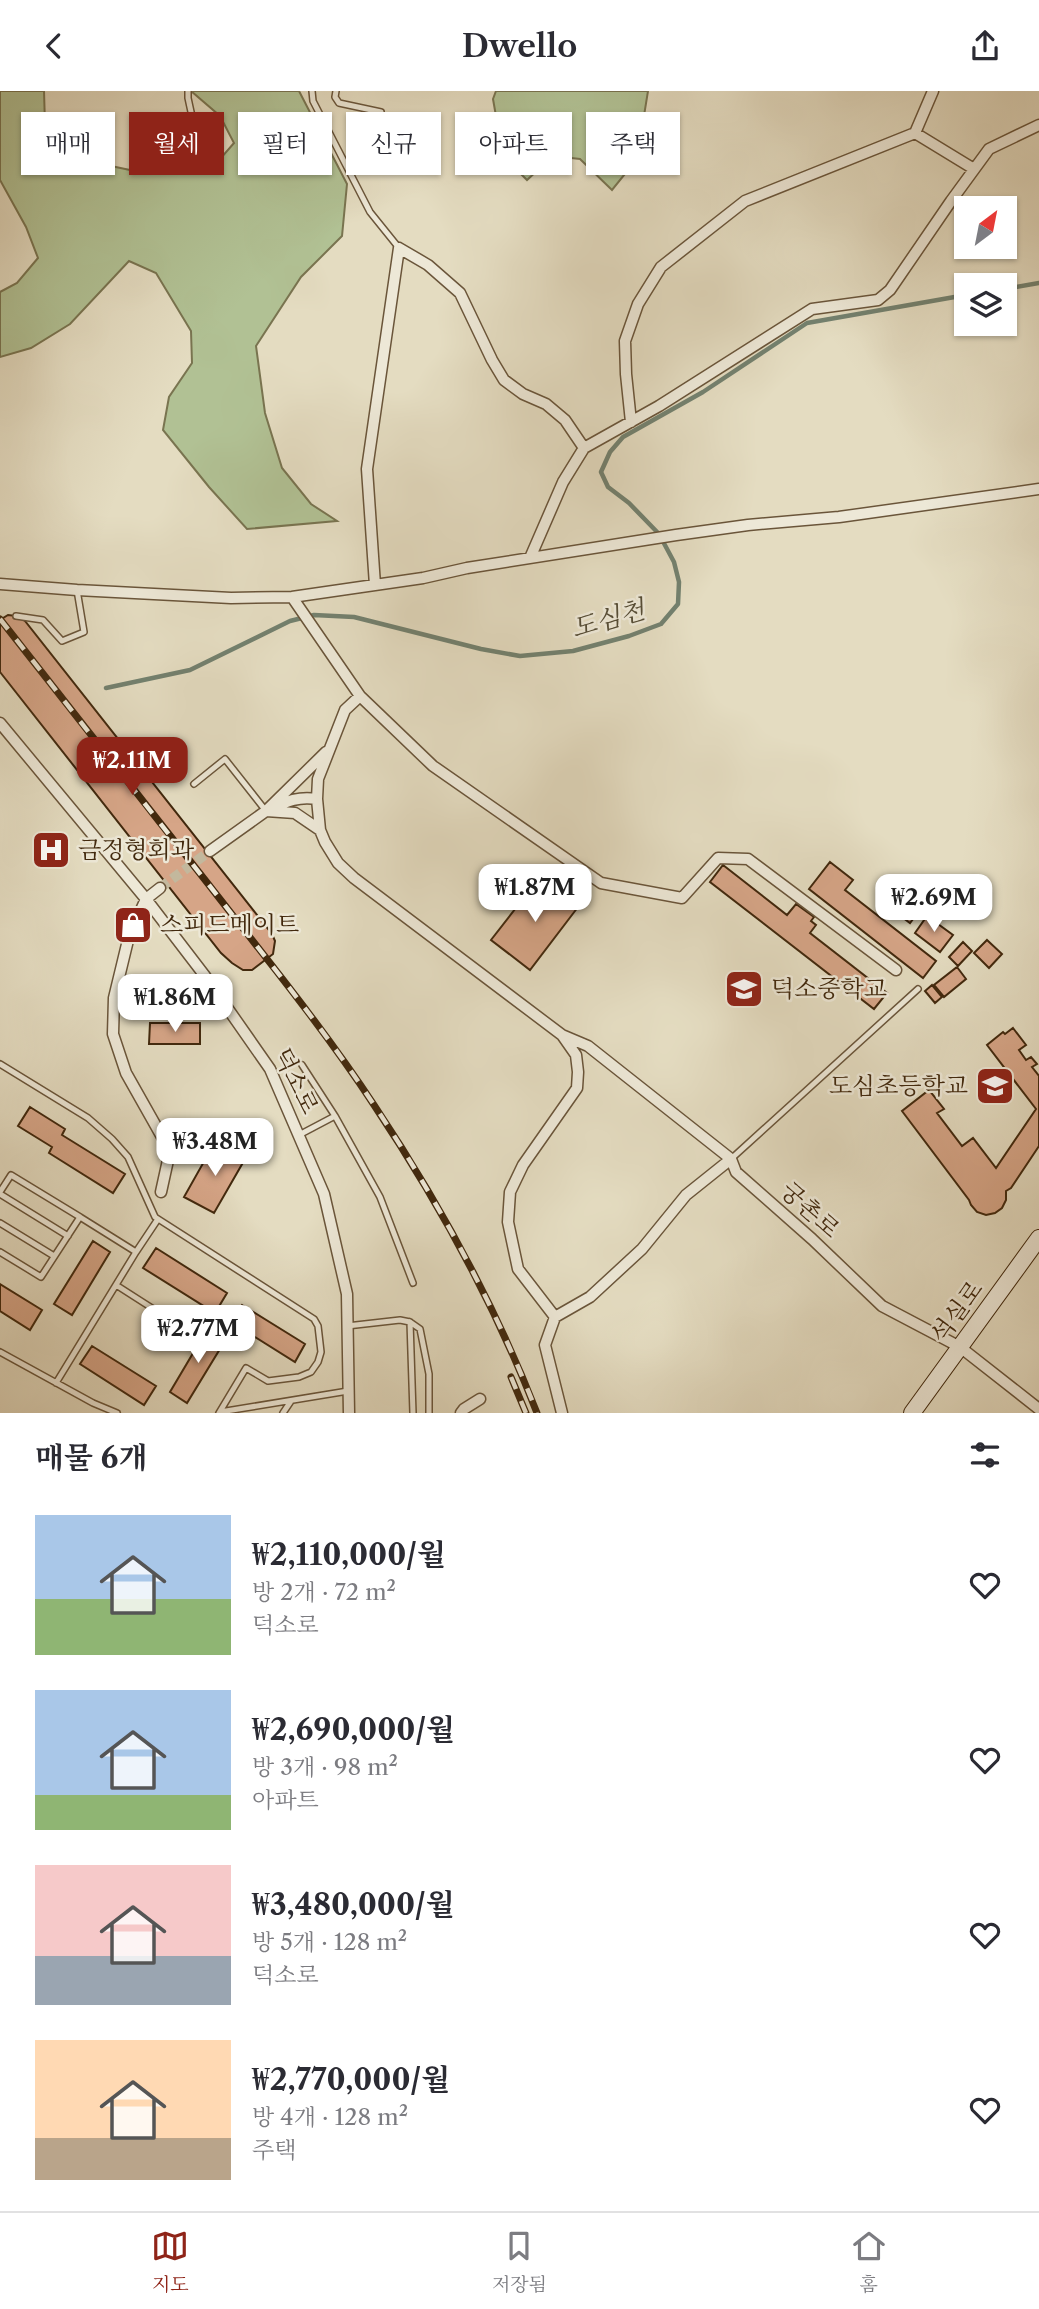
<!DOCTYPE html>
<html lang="ko">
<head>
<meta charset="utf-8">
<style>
	:root { --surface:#fff; --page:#f7f7f7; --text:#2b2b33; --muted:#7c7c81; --line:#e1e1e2; --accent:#8f2418 }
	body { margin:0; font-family:"Libre Caslon Text","Noto Serif KR",serif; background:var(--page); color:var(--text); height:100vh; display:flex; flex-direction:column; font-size:26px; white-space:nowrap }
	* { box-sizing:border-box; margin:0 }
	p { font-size:23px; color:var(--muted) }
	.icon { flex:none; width:38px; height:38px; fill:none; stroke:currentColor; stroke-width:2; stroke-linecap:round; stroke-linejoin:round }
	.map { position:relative; height:1322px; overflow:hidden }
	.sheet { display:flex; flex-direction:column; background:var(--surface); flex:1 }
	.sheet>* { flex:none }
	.guide { position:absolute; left:21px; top:21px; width:998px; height:63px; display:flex; gap:14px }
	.needle { width:46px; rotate:32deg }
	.buttons { position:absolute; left:954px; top:105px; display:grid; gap:14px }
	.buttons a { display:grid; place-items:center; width:63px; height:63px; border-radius:0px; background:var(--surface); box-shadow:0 2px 5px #0004; font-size:35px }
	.price { position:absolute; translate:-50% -60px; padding:0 16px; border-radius:14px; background:#fff; color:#222; font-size:23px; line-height:46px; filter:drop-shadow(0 2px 4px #0008) }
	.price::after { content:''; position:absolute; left:50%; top:42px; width:21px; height:16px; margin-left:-10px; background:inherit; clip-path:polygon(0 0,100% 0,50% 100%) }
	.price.selected { background:var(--accent); color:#fff }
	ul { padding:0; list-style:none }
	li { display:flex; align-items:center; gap:21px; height:175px; padding:0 35px }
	li span { display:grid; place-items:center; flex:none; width:196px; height:140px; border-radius:0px; color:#555 }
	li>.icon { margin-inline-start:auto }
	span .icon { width:84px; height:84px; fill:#fffc; stroke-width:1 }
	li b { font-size:30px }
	h2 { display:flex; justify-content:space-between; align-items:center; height:84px; padding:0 35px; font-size:30px }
	.chip { padding:0 24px; border-radius:0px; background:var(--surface); box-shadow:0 2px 5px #0004; font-size:24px; line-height:63px }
	.chip.selected { background:var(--accent); color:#fff }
	header { display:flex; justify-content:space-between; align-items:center; height:91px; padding:0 35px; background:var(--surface); font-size:32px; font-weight:600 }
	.tabs { display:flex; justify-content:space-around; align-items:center; height:98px; border-top:2px solid var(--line); background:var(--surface); font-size:19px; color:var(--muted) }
	.tabs a { display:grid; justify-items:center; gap:4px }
	.tabs .selected { color:var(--accent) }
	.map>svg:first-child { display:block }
	.green { fill:#b1c194; stroke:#797450; stroke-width:2 }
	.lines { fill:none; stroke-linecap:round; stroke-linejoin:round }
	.stream { stroke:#73816f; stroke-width:4.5 }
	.building { fill:#d6a587; stroke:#41280d; stroke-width:2 }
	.street-tunnel { stroke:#c3b89d; stroke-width:10; stroke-dasharray:10 5; stroke-linecap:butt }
	.lane-casing { stroke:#6a553a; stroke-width:8 }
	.street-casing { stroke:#6a553a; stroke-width:13 }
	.secondary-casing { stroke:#41280d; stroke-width:18 }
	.lane { stroke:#ede8d7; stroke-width:5 }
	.street { stroke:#ede8d7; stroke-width:10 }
	.secondary { stroke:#ede8d7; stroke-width:16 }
	.rail-casing { stroke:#41280d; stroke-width:7 }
	.rail { stroke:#ede8d7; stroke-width:4.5; stroke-dasharray:13; stroke-linecap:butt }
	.labels { text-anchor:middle; stroke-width:5; stroke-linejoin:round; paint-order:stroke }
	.poi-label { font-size:24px; fill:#41280d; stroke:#ede8d7; text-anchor:start }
	.street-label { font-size:24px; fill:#41280d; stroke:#ede8d7 }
	.water-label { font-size:26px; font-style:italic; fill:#564d36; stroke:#ede8d7 }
</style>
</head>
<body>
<header><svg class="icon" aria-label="back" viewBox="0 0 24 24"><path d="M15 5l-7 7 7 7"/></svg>Dwello<svg class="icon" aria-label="share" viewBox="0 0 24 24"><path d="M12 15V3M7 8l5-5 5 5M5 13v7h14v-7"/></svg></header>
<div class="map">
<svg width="1039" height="1322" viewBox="0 0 1039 1322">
	<rect width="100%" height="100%" fill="#e4dcc1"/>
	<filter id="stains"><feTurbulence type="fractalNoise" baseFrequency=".00286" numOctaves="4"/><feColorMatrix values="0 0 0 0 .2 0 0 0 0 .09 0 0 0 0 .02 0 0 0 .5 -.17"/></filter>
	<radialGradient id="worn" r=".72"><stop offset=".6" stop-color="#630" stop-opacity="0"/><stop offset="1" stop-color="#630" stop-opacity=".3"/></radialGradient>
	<path class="green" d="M 0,0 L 44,0 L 45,33 L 67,60 L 111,75 L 149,83 L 188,82 L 221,67 L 234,52 L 220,25 L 191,0 L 299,0 L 347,93 L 342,145 L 301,186 L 256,255 L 265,322 L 282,377 L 311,413 L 337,430 L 247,438 L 209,396 L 163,339 L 169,306 L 192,272 L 191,240 L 156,182 L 129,170 L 70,233 L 31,257 L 0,266 L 0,201 L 17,192 L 38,167 L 26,136 L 0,89 Z
		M 496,0 L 648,0 L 637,68 L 612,99 L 580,68 L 553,65 L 527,89 L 503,65 L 493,8 Z"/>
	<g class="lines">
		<path class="stream" d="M 1004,198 L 1039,192
			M 106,597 L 190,579 L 290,530 L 314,524 L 354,526 L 481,558 L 520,565 L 573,560 L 629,545 L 661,533 L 678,513 L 679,491 L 674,471 L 659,443 L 629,412 L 608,396 L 601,381 L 610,361 L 623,346 L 703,301 L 807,232 L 966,204"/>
	</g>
	<path class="building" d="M 189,41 L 205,49 L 192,75 L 176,68 Z
		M 8,524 L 16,525 L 25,530 L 272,843 L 275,850 L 273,863 L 252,879 L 243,879 L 232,872 L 221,862 L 0,581 L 0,529 Z
		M 830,771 L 853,789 L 845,799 L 936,870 L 923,887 L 809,798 Z
		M 723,774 L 787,824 L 796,813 L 814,826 L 811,830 L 816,834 L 810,842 L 887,902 L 874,918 L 710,791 Z
		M 540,786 L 578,816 L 530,879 L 491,849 Z
		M 899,805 L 919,820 L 910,832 L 890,817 Z
		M 927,825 L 953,844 L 940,861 L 915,842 Z
		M 987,849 L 1002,863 L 989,877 L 974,862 Z
		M 963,851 L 972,860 L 958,875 L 949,866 Z
		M 957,876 L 966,888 L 944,906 L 934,894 Z
		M 932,894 L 942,906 L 935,912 L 925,900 Z
		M 150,932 L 200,932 L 200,953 L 149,953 Z
		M 1013,937 L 1026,954 L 1019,959 L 1026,969 L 1031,966 L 1037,973 L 1032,976 L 1039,985 L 1039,1055 L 1011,1097 L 1006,1100 L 1006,1109 L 1002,1117 L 995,1122 L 986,1124 L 977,1121 L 971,1114 L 969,1109 L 902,1020 L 929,999 L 944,1018 L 937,1022 L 962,1055 L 973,1047 L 996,1077 L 1036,1018 L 987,954 L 1003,941 L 1005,943 Z
		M 30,1016 L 65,1038 L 62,1044 L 125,1083 L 113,1102 L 49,1062 L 52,1056 L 18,1035 Z
		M 215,1051 L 245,1068 L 214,1122 L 184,1106 Z
		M 93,1150 L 110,1161 L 72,1224 L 54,1213 Z
		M 156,1157 L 227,1202 L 215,1222 L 143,1177 Z
		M 0,1193 L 42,1219 L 30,1239 L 0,1220 Z
		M 242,1214 L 305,1253 L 295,1271 L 231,1231 Z
		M 208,1237 L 226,1248 L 187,1312 L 170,1301 Z
		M 92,1255 L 156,1295 L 144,1314 L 80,1273 Z"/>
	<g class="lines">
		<path class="street-tunnel" d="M 160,797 L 210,760"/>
		<defs>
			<path id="lane" d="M 188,0 L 188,7 L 193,30
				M 312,0 L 313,10 L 370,121 L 399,157
				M 336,0 L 335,6 L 339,12 L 381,21 L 376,68
				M 16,525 L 43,529 L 62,550 L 84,541 L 77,499
				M 194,693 L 225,668 L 266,720
				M 0,973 L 88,1027 L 112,1048 L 128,1066 L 155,1126 L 314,1228 L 318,1235 L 321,1261 L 318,1271 L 311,1281 L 299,1286 L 268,1290 L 246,1277 L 219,1322
				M 302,974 L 335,1025
				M 299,1044 L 335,1025 L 380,1106 L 413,1192
				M 731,1068 L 918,898
				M 0,1101 L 11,1084 L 80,1126
				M 0,1103 L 68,1145
				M 0,1132 L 54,1165
				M 0,1161 L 41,1186 L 80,1126 L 136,1161 L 158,1128
				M 116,1194 L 180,1235 L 168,1254
				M 410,1231 L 420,1238 L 429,1283 L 429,1322
				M 347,1235 L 400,1229 L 410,1231 L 413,1322
				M 0,1261 L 93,1312 L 117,1322
				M 56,1292 L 136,1161
				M 220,1321 L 348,1300
				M 283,1322 L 291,1310"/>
			<path id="street" d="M 915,42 L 933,0
				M 631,331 L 626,283 L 625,250 L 638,213 L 661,176 L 745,110 L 915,42 L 974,78
				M 530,467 L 563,391 L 584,357 L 659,315 L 812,218 L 878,209 L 890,199 L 951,110 L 989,58 L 1039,34
				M 0,493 L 77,499 L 231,507 L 292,506 L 423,487 L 467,477 L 676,444 L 748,434 L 839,426 L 1039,398
				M 375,494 L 367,378 L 399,157 L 428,174 L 460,202 L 492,269 L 504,289 L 523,303 L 546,313 L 565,329 L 584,357
				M 292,506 L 360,605 L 433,675 L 601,792 L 682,807 L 718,767 L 748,768 L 896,879
				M 360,605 L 345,619 L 318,688 L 317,708 L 320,739 L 325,751 L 338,772 L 354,787 L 562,944 L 576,964 L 578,981 L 577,997 L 523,1074 L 510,1101 L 508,1131 L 518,1178 L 555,1226
				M 0,632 L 146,808 L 205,885 L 270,978 L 324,1103 L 347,1203 L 349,1322
				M 271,718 C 287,710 299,705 317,708
				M 266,720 L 326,661
				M 210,760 L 266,720 L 295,722 L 320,739
				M 160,797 L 146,808 L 129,845 L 114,907 L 113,943 L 126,982 L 170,1060 L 161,1101
				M 562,944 L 588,955 L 731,1068 L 736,1081 L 812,1148 L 882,1215 L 960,1256 L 1039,1318
				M 461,1322 L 464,1318 L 480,1308
				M 562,1322 L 545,1254 L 555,1226 L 590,1206 L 642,1158 L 686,1104 L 731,1068"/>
			<path id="secondary" d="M 912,1322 L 1039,1147"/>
		</defs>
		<use href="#lane" class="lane-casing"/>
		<use href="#street" class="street-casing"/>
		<use href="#secondary" class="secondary-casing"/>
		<use href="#lane" class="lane"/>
		<use href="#street" class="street"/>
		<use href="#secondary" class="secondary"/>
		<defs>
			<path id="rail" d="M 0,528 C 70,617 139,706 209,794 C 265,866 324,938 374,1014 C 438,1110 495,1214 537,1322
				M 511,1286 L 526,1322"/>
		</defs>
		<use href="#rail" class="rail-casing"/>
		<use href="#rail" class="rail"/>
	</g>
	<defs>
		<symbol id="hospital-square" viewBox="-11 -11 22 22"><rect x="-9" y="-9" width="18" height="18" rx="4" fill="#8f2418" stroke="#ede8d7"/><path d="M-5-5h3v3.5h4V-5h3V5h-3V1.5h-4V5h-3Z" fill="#fff"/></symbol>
		<symbol id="shop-square" viewBox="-11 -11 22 22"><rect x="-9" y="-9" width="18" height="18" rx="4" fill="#8f2418" stroke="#ede8d7"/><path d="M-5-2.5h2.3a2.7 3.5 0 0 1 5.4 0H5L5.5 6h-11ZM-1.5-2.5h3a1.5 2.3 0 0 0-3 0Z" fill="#fff"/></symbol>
		<symbol id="school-square" viewBox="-11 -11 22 22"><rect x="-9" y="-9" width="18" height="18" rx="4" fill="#8f2418" stroke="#ede8d7"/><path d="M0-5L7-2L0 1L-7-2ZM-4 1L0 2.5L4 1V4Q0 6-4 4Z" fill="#fff"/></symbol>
	</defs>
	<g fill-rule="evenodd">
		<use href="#hospital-square" x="29" y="737" width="44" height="44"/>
		<use href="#shop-square" x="111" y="812" width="44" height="44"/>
		<use href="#school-square" x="722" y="876" width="44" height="44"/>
		<use href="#school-square" x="973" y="973" width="44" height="44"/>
	</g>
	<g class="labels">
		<g class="poi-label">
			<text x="78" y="767">금정형회과</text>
			<text x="160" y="842">스피드메이트</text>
			<text x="771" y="906">덕소중학교</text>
			<text x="968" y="1003" text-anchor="end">도심초등학교</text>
		</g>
		<g class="street-label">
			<text transform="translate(296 990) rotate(64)" y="8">덕소로</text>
			<text transform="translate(810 1119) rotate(42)" y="8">궁촌로</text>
			<text transform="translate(957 1221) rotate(-54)" y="8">석실로</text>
		</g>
		<g class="water-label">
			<text transform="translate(608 528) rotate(-16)" y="9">도심천</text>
		</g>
	</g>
	<rect width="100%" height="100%" filter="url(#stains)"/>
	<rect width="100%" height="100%" fill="url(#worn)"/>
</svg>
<div class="buttons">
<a><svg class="needle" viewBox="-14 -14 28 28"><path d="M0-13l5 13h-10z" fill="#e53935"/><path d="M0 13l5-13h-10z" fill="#7c7c81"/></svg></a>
<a><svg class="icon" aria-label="layers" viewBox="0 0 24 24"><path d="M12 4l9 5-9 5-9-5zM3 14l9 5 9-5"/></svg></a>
</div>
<b class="price selected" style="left:132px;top:706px">₩2.11M</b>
<b class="price" style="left:535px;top:833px">₩1.87M</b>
<b class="price" style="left:934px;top:843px">₩2.69M</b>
<b class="price" style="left:175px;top:943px">₩1.86M</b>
<b class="price" style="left:215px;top:1087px">₩3.48M</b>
<b class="price" style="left:198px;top:1274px">₩2.77M</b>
<div class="guide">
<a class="chip">매매</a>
<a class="chip selected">월세</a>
<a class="chip">필터</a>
<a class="chip">신규</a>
<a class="chip">아파트</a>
<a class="chip">주택</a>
</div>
</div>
<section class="sheet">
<h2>매물 6개<svg class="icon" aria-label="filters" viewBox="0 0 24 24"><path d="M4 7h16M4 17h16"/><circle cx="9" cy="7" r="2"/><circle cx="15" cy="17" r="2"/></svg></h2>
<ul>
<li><span style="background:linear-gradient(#a9c7e8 60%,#8fb573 0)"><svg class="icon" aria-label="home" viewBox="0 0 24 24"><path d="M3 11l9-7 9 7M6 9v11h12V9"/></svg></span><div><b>₩2,110,000/월</b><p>방 2개 · 72 m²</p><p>덕소로</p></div><svg class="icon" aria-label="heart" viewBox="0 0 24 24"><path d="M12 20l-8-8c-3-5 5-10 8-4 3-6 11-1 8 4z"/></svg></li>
<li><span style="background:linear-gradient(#a9c7e8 75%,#8fb573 0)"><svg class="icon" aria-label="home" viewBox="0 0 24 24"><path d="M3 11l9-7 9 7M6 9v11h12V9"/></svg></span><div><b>₩2,690,000/월</b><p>방 3개 · 98 m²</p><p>아파트</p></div><svg class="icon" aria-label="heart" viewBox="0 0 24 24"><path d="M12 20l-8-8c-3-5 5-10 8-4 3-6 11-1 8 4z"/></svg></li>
<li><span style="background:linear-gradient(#f6c9c9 65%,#9aa5b1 0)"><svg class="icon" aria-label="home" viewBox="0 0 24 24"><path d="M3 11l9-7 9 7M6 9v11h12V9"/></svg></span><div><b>₩3,480,000/월</b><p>방 5개 · 128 m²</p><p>덕소로</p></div><svg class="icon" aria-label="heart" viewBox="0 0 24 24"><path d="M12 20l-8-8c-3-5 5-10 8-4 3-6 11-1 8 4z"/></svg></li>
<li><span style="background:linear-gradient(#ffd9b3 70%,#b9a48a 0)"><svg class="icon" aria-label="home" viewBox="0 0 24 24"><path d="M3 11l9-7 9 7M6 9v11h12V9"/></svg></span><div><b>₩2,770,000/월</b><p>방 4개 · 128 m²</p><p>주택</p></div><svg class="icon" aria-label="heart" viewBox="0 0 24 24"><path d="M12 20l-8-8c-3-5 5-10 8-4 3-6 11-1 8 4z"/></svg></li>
</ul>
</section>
<nav class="tabs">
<a class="selected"><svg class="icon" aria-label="map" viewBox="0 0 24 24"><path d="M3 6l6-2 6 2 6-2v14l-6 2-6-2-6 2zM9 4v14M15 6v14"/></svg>지도</a>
<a><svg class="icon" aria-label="saved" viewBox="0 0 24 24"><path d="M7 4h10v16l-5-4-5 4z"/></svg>저장됨</a>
<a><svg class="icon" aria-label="home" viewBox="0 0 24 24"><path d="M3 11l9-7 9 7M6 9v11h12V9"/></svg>홈</a>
</nav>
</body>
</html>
